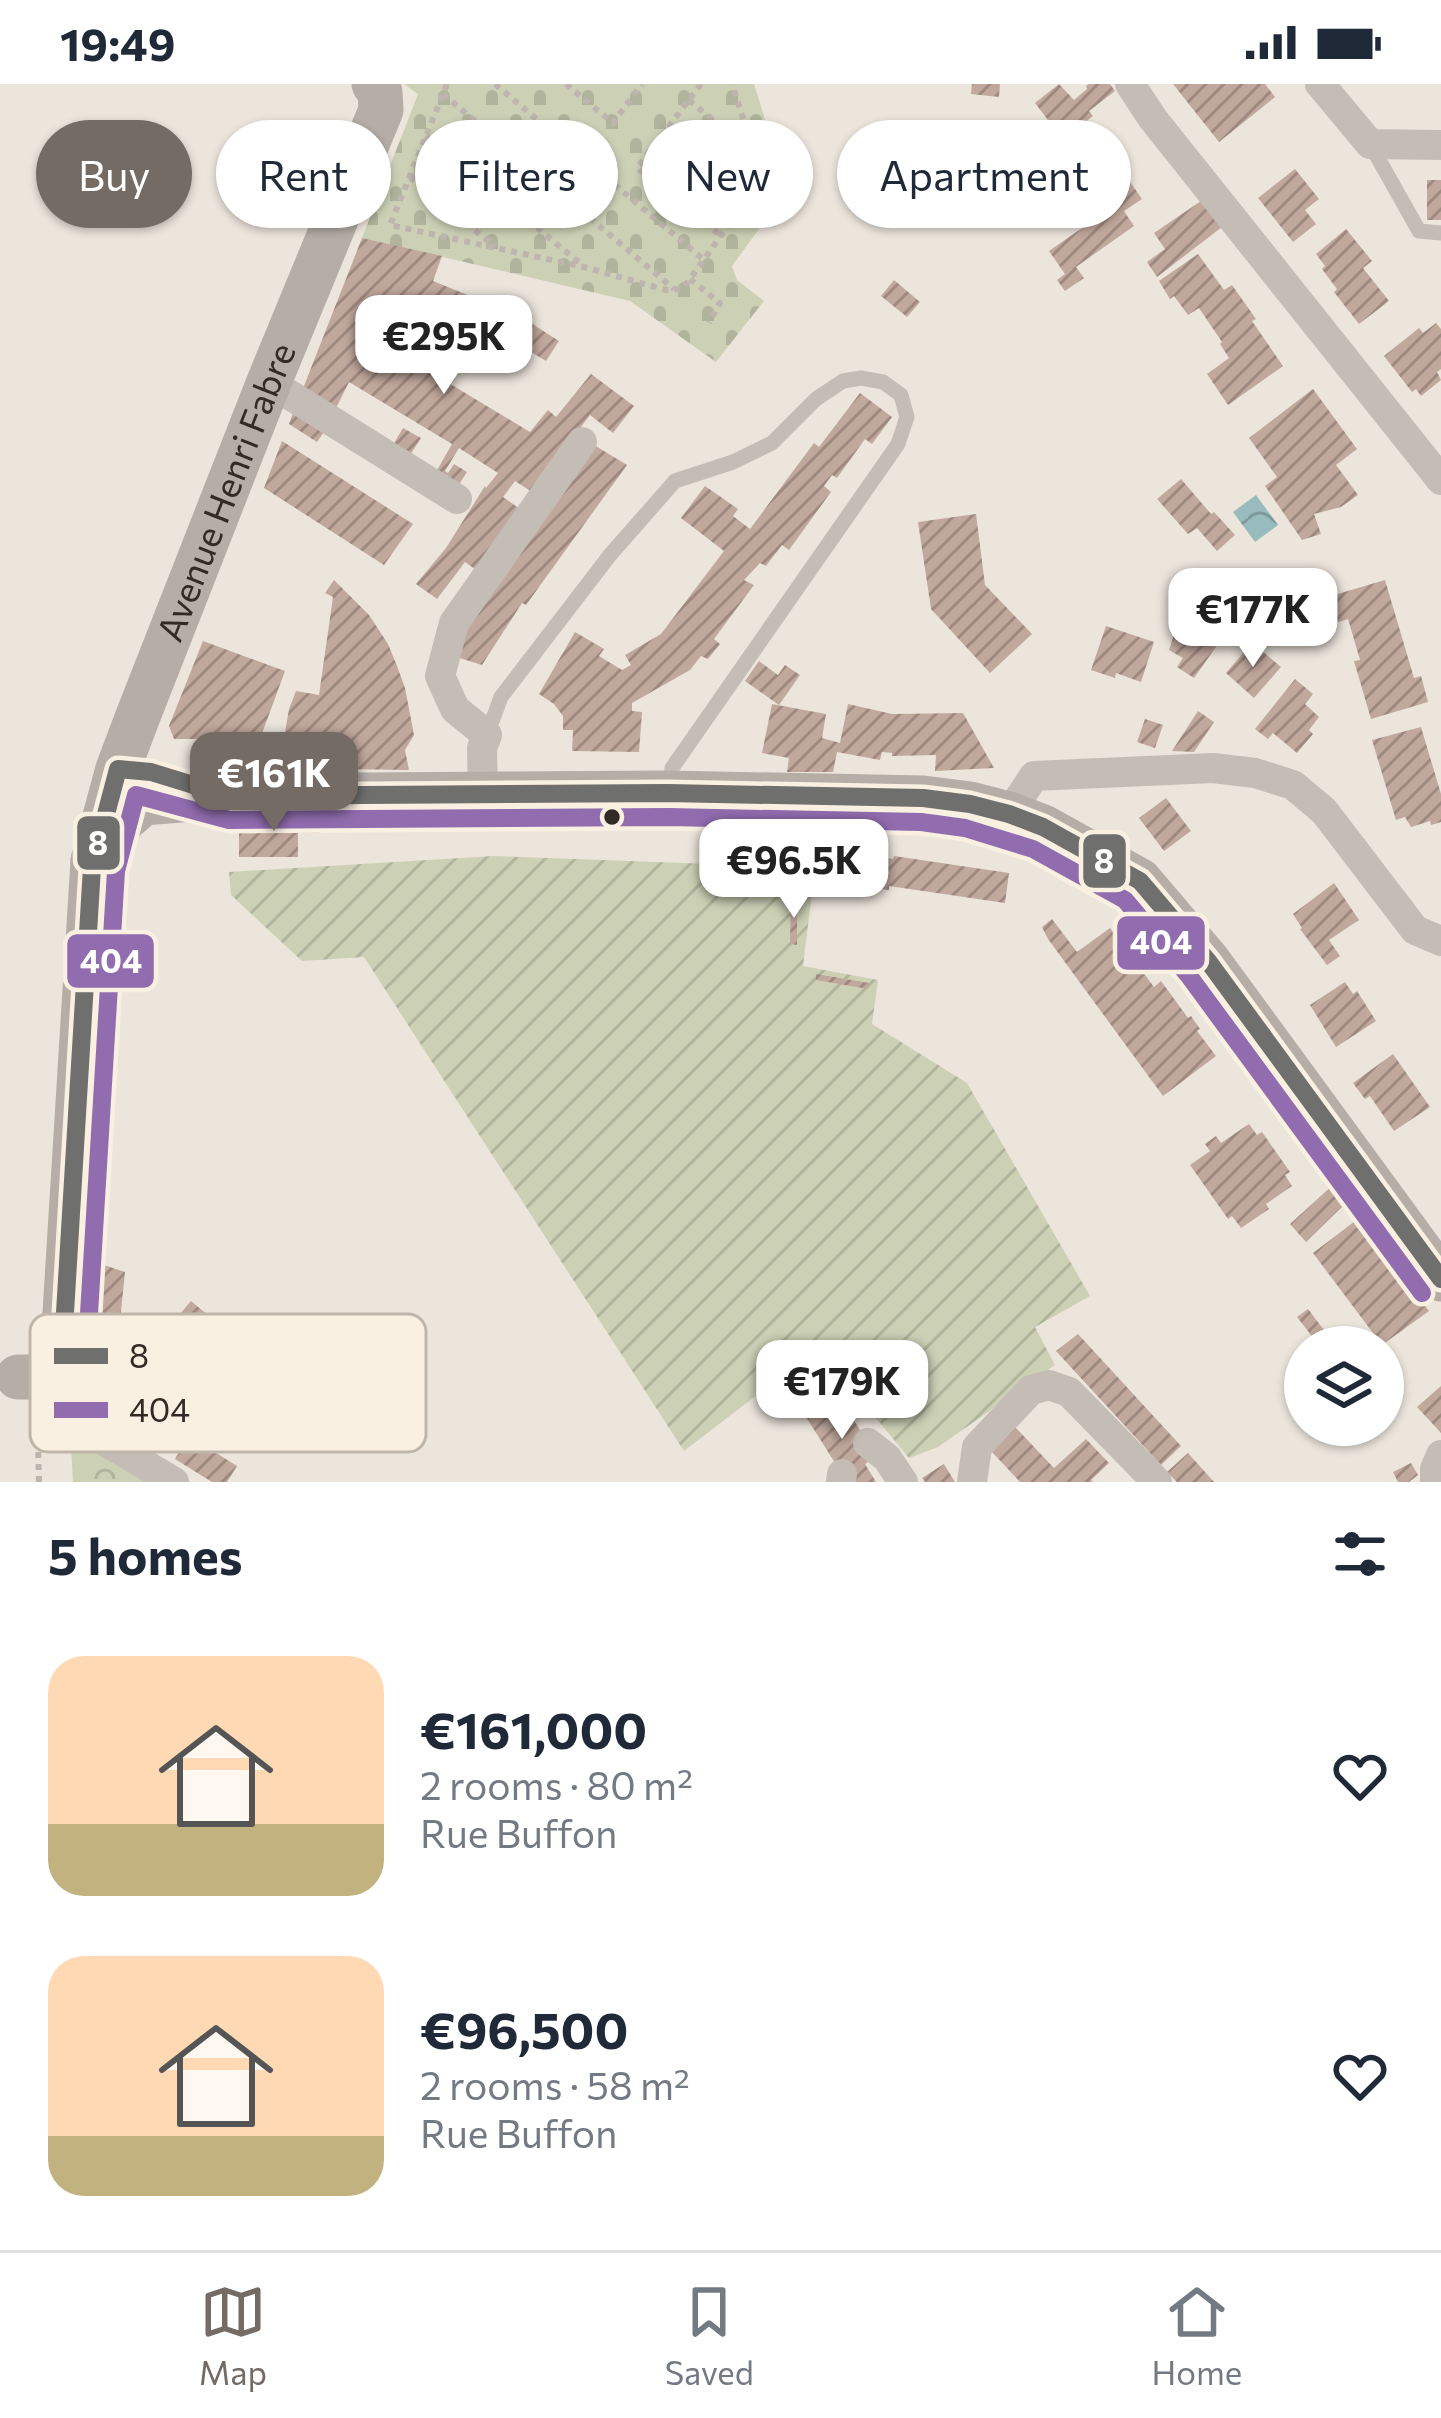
<!DOCTYPE html>
<html lang="en">
<head>
<meta charset="utf-8">
<style>
	:root { --surface:#fff; --page:#f2f2f3; --text:#1f2937; --muted:#747a83; --line:#e0e1e3; --accent:#746b65 }
	body { margin:0; font-family:Commissioner,sans-serif; background:var(--page); color:var(--text); height:100vh; display:flex; flex-direction:column; font-size:45px; white-space:nowrap }
	* { box-sizing:border-box; margin:0 }
	p { font-size:39px; color:var(--muted) }
	.icon { flex:none; width:66px; height:66px; fill:none; stroke:currentColor; stroke-width:2; stroke-linecap:round; stroke-linejoin:round }
	.map { position:relative; height:1398px; overflow:hidden }
	.drawer { display:flex; flex-direction:column; background:var(--surface); flex:1 }
	.drawer>* { flex:none }
	.guide { position:absolute; left:36px; top:36px; width:1371px; height:108px; display:flex; gap:24px }
	.controls { position:absolute; left:1284px; top:1242px; display:grid; gap:24px }
	.controls a { display:grid; place-items:center; width:120px; height:120px; border-radius:50%; background:var(--surface); box-shadow:0 3px 9px #0004; font-size:60px }
	.price { position:absolute; translate:-50% -102px; padding:0 27px; border-radius:24px; background:#fff; color:#222; font-size:39px; line-height:78px; filter:drop-shadow(0 3px 6px #0008) }
	.price::after { content:''; position:absolute; left:50%; top:72px; width:36px; height:27px; margin-left:-18px; background:inherit; clip-path:polygon(0 0,100% 0,50% 100%) }
	.price.selected { background:var(--accent); color:#fff }
	ul { padding:0; list-style:none }
	li { display:flex; align-items:center; gap:36px; height:300px; padding:0 48px }
	li span { display:grid; place-items:center; flex:none; width:336px; height:240px; border-radius:36px; color:#555 }
	li>.icon { margin-inline-start:auto }
	span .icon { width:144px; height:144px; fill:#fffc; stroke-width:1 }
	li b { font-size:51px }
	h2 { display:flex; justify-content:space-between; align-items:center; height:144px; padding:0 48px; font-size:51px }
	.tag { padding:0 42px; border-radius:54px; background:var(--surface); box-shadow:0 3px 9px #0004; font-size:42px; line-height:108px }
	.tag.selected { background:var(--accent); color:#fff }
	.status { display:flex; justify-content:space-between; align-items:center; height:84px; padding:0 60px; background:var(--surface); direction:ltr }
	.status svg { height:33px; fill:currentColor }
	.tabs { display:flex; justify-content:space-around; align-items:center; height:168px; border-top:3px solid var(--line); background:var(--surface); font-size:33px; color:var(--muted) }
	.tabs a { display:grid; justify-items:center; gap:6px }
	.tabs .selected { color:var(--accent) }
	.map>svg:first-child { display:block }
	.forest { fill:url(#forest-crowns) }
	.cemetery { fill:url(#cemetery-stones) }
	.garden { fill:url(#garden-furrows) }
	.water { fill:url(#water-waves) }
	.building { fill:url(#building-hatch) }
	.lines { fill:none; stroke-linecap:round; stroke-linejoin:round }
	.path { stroke:#bdb5ae; stroke-width:6; stroke-dasharray:6 6; stroke-linecap:butt }
	.lane { stroke:#c4bdb6; stroke-width:15 }
	.street { stroke:#c4bdb6; stroke-width:30 }
	.secondary { stroke:#b5ada6; stroke-width:45 }
	.bus-1-casing { stroke:#faf0e2; stroke-width:27 }
	.bus-2-casing { stroke:#faf0e2; stroke-width:27 }
	.bus-1 { stroke:#6f6f6e; stroke-width:18 }
	.bus-2 { stroke:#916caf; stroke-width:18 }
	.bus-dot { fill:#342a25; stroke:#faf0e2; stroke-width:4.5 }
	.labels { text-anchor:middle; stroke-width:12; stroke-linejoin:round; paint-order:stroke }
	.street-label { font-size:36px; fill:#342a25; stroke:#faf0e2 }
	.key { fill:#faf0e2; stroke:#bfb5a9; stroke-width:3 }
	.key-label { font-size:33px; fill:#342a25 }
	.line-badge { stroke:#faf0e2; stroke-width:4.5 }
	.badge-label { font-size:33px; text-anchor:middle; font-weight:bold; fill:#fff }
</style>
</head>
<body>
<div class="status"><b>19:49</b><svg viewBox="0 0 49 12"><path d="M0 12V9h3v3zM5 12V6h3v6zM10 12V3h3v9zM15 12V0h3v12zM26 1h20v11H26zM47 4h2v5h-2z"/></svg></div>
<div class="map">
<svg width="1441" height="1398" viewBox="0 0 1441 1398">
	<defs>
		<pattern id="forest-crowns" width="20" height="18" patternUnits="userSpaceOnUse" patternTransform="scale(3)"><rect width="20" height="18" fill="#ccd1b6"/><path d="M2 6a3 3 0 1 1 6 0M12 15a3 3 0 1 1 6 0" fill="none" stroke="#b0b49c"/></pattern>
		<pattern id="cemetery-stones" width="16" height="16" patternUnits="userSpaceOnUse" patternTransform="scale(3)"><rect width="16" height="16" fill="#ccd1b6"/><path d="M2 7V4a2 2 0 0 1 4 0v3zM10 15v-3a2 2 0 0 1 4 0v3z" fill="#b0b49c"/></pattern>
		<pattern id="garden-furrows" width="10" height="10" patternUnits="userSpaceOnUse" patternTransform="scale(3)"><rect width="10" height="10" fill="#ccd1b6"/><path d="M-1 1l2-2M0 10L10 0M9 11l2-2" fill="none" stroke="#b0b49c"/></pattern>
		<pattern id="water-waves" width="16" height="10" patternUnits="userSpaceOnUse" patternTransform="scale(3)"><rect width="16" height="10" fill="#98bcbd"/><path d="M0 5q4-4 8 0t8 0" fill="none" stroke="#7d9999"/></pattern>
		<pattern id="building-hatch" width="6" height="6" patternUnits="userSpaceOnUse" patternTransform="scale(3)"><rect width="6" height="6" fill="#c1a89d"/><path d="M-1 1l2-2M0 6l6-6M5 7l2-2" fill="none" stroke="#9e8980"/></pattern>
	</defs>
	<rect width="100%" height="100%" fill="#ece5dc"/>
	<path class="forest" d="M 79,1352 L 160,1398 L 73,1398 L 71,1362 Z"/>
	<path class="cemetery" d="M 404,0 L 754,0 L 783,93 L 781,115 L 732,182 L 737,196 L 764,217 L 716,278 L 630,217 L 362,154 L 418,10 Z"/>
	<path class="garden" d="M 494,772 L 815,784 L 803,882 L 878,896 L 872,940 L 967,999 L 1090,1212 L 1035,1243 L 1055,1281 L 938,1363 L 909,1374 L 818,1264 L 684,1367 L 364,873 L 302,877 L 231,811 L 229,788 Z"/>
	<path class="water" d="M 1256,411 L 1278,441 L 1255,458 L 1233,428 Z"/>
	<path class="building" d="M 972,0 L 1000,0 L 999,13 L 971,10 Z
		M 1059,0 L 1074,16 L 1087,5 L 1086,2 L 1089,0 L 1110,0 L 1115,7 L 1089,27 L 1093,32 L 1057,60 L 1042,41 L 1048,36 L 1035,19 Z
		M 1173,0 L 1265,0 L 1275,13 L 1219,58 Z
		M 968,57 L 999,58 L 1021,90 L 972,128 L 960,106 Z
		M 1088,77 L 1098,91 L 1117,79 L 1142,115 L 1124,127 L 1134,142 L 1076,183 L 1084,194 L 1065,207 L 1057,196 L 1065,190 L 1049,167 L 1095,135 L 1066,92 Z
		M 1295,85 L 1319,115 L 1305,126 L 1316,140 L 1293,158 L 1258,114 Z
		M 1427,96 L 1441,96 L 1441,136 L 1427,136 Z
		M 1201,117 L 1222,143 L 1157,193 L 1147,178 L 1165,165 L 1154,149 Z
		M 1346,145 L 1372,177 L 1363,184 L 1389,217 L 1359,240 L 1334,208 L 1337,205 L 1322,185 L 1325,182 L 1316,170 Z
		M 362,154 L 442,172 L 433,197 L 470,212 L 455,246 L 377,215 L 364,248 L 379,257 L 530,348 L 548,326 L 556,333 L 591,290 L 634,322 L 613,349 L 590,331 L 532,408 L 515,397 L 503,413 L 520,425 L 479,488 L 465,478 L 437,515 L 416,500 L 446,464 L 485,402 L 486,404 L 498,389 L 459,364 L 445,387 L 448,389 L 454,380 L 467,388 L 458,402 L 436,388 L 452,360 L 349,298 L 335,326 L 302,307 Z
		M 1198,170 L 1224,206 L 1232,201 L 1256,235 L 1252,237 L 1283,282 L 1228,321 L 1207,290 L 1229,274 L 1220,260 L 1222,258 L 1199,224 L 1188,231 L 1174,212 L 1170,215 L 1159,197 Z
		M 894,196 L 920,218 L 907,233 L 881,212 Z
		M 504,222 L 559,257 L 546,277 L 490,243 Z
		M 1436,239 L 1441,245 L 1441,285 L 1437,288 L 1441,296 L 1421,312 L 1416,305 L 1412,308 L 1384,272 L 1419,244 L 1423,249 Z
		M 1313,305 L 1357,365 L 1336,381 L 1358,411 L 1341,423 L 1314,430 L 1321,450 L 1302,456 L 1265,402 L 1277,393 L 1249,354 Z
		M 860,309 L 892,333 L 872,360 L 865,355 L 837,394 L 832,391 L 824,402 L 831,408 L 789,466 L 782,461 L 766,482 L 760,479 L 744,496 L 754,501 L 714,555 L 720,560 L 708,575 L 701,572 L 690,586 L 632,619 L 632,627 L 642,628 L 639,668 L 572,667 L 573,646 L 563,646 L 563,632 L 554,620 L 539,610 L 575,548 L 604,565 L 599,572 L 622,586 L 631,581 L 625,571 L 661,550 L 724,467 L 681,434 L 705,402 L 738,425 L 733,432 L 750,445 L 814,359 L 819,363 Z
		M 293,329 L 324,348 L 317,358 L 289,340 Z
		M 403,344 L 421,354 L 410,371 L 393,361 Z
		M 282,357 L 413,440 L 384,481 L 264,404 Z
		M 594,361 L 627,381 L 526,521 L 522,519 L 482,581 L 453,572 L 460,544 Z
		M 1181,395 L 1211,430 L 1214,428 L 1235,451 L 1217,467 L 1197,444 L 1188,450 L 1157,415 Z
		M 976,430 L 985,501 L 1032,550 L 990,589 L 931,525 L 918,438 Z
		M 334,496 L 369,531 L 388,560 L 397,582 L 405,604 L 414,651 L 405,666 L 409,686 L 338,685 L 340,672 L 306,665 L 306,668 L 283,660 L 289,625 L 296,607 L 319,611 L 333,513 L 325,509 Z
		M 1385,496 L 1414,594 L 1421,592 L 1428,618 L 1371,635 L 1354,577 L 1360,576 L 1348,535 L 1332,540 L 1324,514 Z
		M 1225,497 L 1248,525 L 1235,536 L 1212,509 Z
		M 1204,531 L 1228,546 L 1194,594 L 1177,583 L 1183,574 L 1169,566 L 1176,545 L 1190,553 Z
		M 1106,542 L 1154,558 L 1141,598 L 1116,589 L 1115,594 L 1091,586 Z
		M 1256,554 L 1261,558 L 1256,562 L 1281,583 L 1254,614 L 1226,589 Z
		M 203,557 L 285,587 L 260,655 L 174,655 L 169,642 Z
		M 759,577 L 778,591 L 785,581 L 800,591 L 779,621 L 745,597 Z
		M 1295,595 L 1313,610 L 1305,620 L 1319,633 L 1309,646 L 1313,650 L 1297,669 L 1273,649 L 1268,655 L 1255,645 Z
		M 772,620 L 826,630 L 822,654 L 840,659 L 848,620 L 892,630 L 963,629 L 994,684 L 935,687 L 936,671 L 892,672 L 892,669 L 882,668 L 880,676 L 837,668 L 833,688 L 787,688 L 789,674 L 762,669 Z
		M 1198,627 L 1214,638 L 1194,668 L 1172,667 Z
		M 1145,635 L 1163,641 L 1155,664 L 1137,658 Z
		M 1421,643 L 1441,710 L 1441,738 L 1431,741 L 1430,737 L 1411,743 L 1405,733 L 1396,736 L 1372,656 Z
		M 1166,714 L 1191,747 L 1164,767 L 1139,734 Z
		M 321,730 L 320,749 L 298,749 L 298,773 L 239,773 L 239,731 Z
		M 837,767 L 893,775 L 894,772 L 1009,789 L 1005,819 L 889,802 L 889,806 L 833,799 Z
		M 1334,799 L 1359,836 L 1329,856 L 1340,872 L 1327,881 L 1300,845 L 1302,844 L 1293,830 Z
		M 791,812 L 797,813 L 797,861 L 790,860 Z
		M 1052,835 L 1077,868 L 1110,844 L 1154,903 L 1161,897 L 1188,934 L 1191,932 L 1200,945 L 1197,947 L 1216,972 L 1163,1012 L 1048,855 L 1042,843 Z
		M 816,890 L 869,899 L 868,905 L 816,896 Z
		M 1345,898 L 1353,910 L 1357,907 L 1376,937 L 1336,963 L 1310,921 Z
		M 1393,970 L 1430,1023 L 1394,1047 L 1370,1012 L 1365,1015 L 1353,999 Z
		M 1249,1040 L 1257,1051 L 1262,1048 L 1290,1088 L 1285,1091 L 1292,1102 L 1266,1120 L 1269,1125 L 1241,1144 L 1232,1132 L 1228,1135 L 1190,1081 L 1210,1067 L 1205,1060 L 1216,1052 L 1221,1059 Z
		M 1334,1100 L 1347,1118 L 1306,1158 L 1290,1140 Z
		M 88,1107 L 106,1109 L 104,1139 L 86,1137 Z
		M 1359,1134 L 1429,1227 L 1382,1261 L 1313,1169 Z
		M 83,1174 L 125,1188 L 117,1267 L 130,1298 L 157,1315 L 135,1351 L 97,1328 L 73,1273 Z
		M 191,1217 L 305,1312 L 269,1356 L 155,1259 Z
		M 1308,1225 L 1324,1246 L 1314,1255 L 1297,1233 Z
		M 1078,1250 L 1181,1362 L 1161,1381 L 1056,1267 Z
		M 1441,1302 L 1441,1349 L 1417,1323 Z
		M 821,1312 L 841,1342 L 853,1335 L 877,1372 L 865,1380 L 876,1398 L 847,1398 L 801,1325 Z
		M 1015,1343 L 1054,1384 L 1086,1355 L 1109,1379 L 1091,1396 L 1093,1398 L 1020,1398 L 991,1367 Z
		M 189,1352 L 237,1382 L 227,1398 L 212,1398 L 175,1375 Z
		M 1188,1369 L 1214,1398 L 1177,1398 L 1167,1388 Z
		M 1411,1379 L 1418,1391 L 1409,1398 L 1398,1398 L 1393,1388 Z
		M 944,1380 L 955,1398 L 925,1398 L 922,1394 Z"/>
	<g class="lines">
		<path class="path" d="M 447,0 L 390,141 L 584,183 L 666,206 L 682,205 L 690,195 L 757,101 L 755,71 L 732,0
			M 495,0 L 704,176
			M 566,0 L 613,39 L 642,0
			M 701,0 L 637,84 L 721,152
			M 443,10 L 674,205
			M 689,16 L 755,71
			M 662,51 L 745,118
			M 426,52 L 581,180
			M 410,93 L 495,163
			M 690,195 L 720,219 L 709,239
			M 39,1398 L 38,1358 L 44,1350"/>
		<path class="lane" d="M 1370,60 L 1419,147 L 1441,149
			M 487,651 L 501,613 L 610,471 L 675,397 L 733,378 L 772,359 L 816,315 L 843,297 L 861,294 L 883,298 L 901,311 L 907,333 L 898,360 L 672,684 L 669,705"/>
		<path class="street" d="M 1130,0 L 1153,35 L 1441,396
			M 1320,0 L 1370,60 L 1441,61
			M 269,298 L 457,415
			M 483,712 L 482,664 L 487,651 L 455,625 L 440,592 L 454,539 L 582,358
			M 1009,730 L 1034,692 L 1213,684 L 1255,689 L 1293,701 L 1324,727 L 1415,846 L 1441,857
			M 46,1293 L 56,1318 L 73,1338 L 174,1398
			M 868,1359 L 887,1374 L 903,1398
			M 841,1398 L 842,1390
			M 972,1398 L 977,1363 L 1031,1306 L 1049,1301 L 1069,1308 L 1157,1398
			M 1435,1398 L 1435,1385 L 1441,1371"/>
		<g class="secondary">
			<path d="M 93,777 L 112,746 L 143,719 L 229,712 L 668,709 L 923,714 L 970,720 L 1009,730 L 1043,743 L 1140,797 L 1208,877 L 1441,1195"/>
			<path id="s1" d="M 18,1293 L 46,1293 L 57,1279 L 64,1245 L 93,777 L 118,685 L 138,632 L 269,298 L 381,26 L 380,8 L 374,0"/>
		</g>
		<defs>
			<path id="bus-1" d="M 46,1293 L 57,1279 L 64,1245 L 92,783 L 118,685 L 151,688 L 229,712 L 668,709 L 923,714 L 970,720 L 1009,730 L 1043,743 L 1140,797 L 1208,877 L 1441,1195"/>
			<path id="bus-2" d="M 65,1308 L 79,1288 L 88,1246 L 116,787 L 136,711 L 229,736 L 668,733 L 921,738 L 965,744 L 1033,765 L 1125,816 L 1189,892 L 1422,1209"/>
		</defs>
		<use href="#bus-1" class="bus-1-casing"/>
		<use href="#bus-2" class="bus-2-casing"/>
		<use href="#bus-1" class="bus-1"/>
		<use href="#bus-2" class="bus-2"/>
	</g>
	<circle class="bus-dot" cx="612" cy="733" r="10"/>
	<g class="labels">
		<g class="street-label">
			<text dy="13" stroke="none"><textPath href="#s1" startOffset="942">Avenue Henri Fabre</textPath></text>
		</g>
	</g>
	<rect x="30" y="1230" width="396" height="138" rx="18" class="key"/>
	<rect x="54" y="1264" width="54" height="16" fill="#6f6f6e"/>
	<rect x="54" y="1318" width="54" height="16" fill="#916caf"/>
	<g class="key-label">
		<text x="129" y="1284">8</text>
		<text x="129" y="1338">404</text>
	</g>
	<g class="line-badge">
		<rect x="75" y="730" width="47" height="58" rx="12" fill="#6f6f6e"/>
		<rect x="1081" y="748" width="47" height="58" rx="12" fill="#6f6f6e"/>
		<rect x="1115" y="830" width="92" height="58" rx="12" fill="#916caf"/>
		<rect x="65" y="848" width="91" height="58" rx="12" fill="#916caf"/>
	</g>
	<g class="badge-label">
		<text x="98" y="771">8</text>
		<text x="1104" y="789">8</text>
		<text x="1161" y="870">404</text>
		<text x="111" y="889">404</text>
	</g>
</svg>
<div class="controls">
<a><svg class="icon" aria-label="layers" viewBox="0 0 24 24"><path d="M12 4l9 5-9 5-9-5zM3 14l9 5 9-5"/></svg></a>
</div>
<b class="price" style="left:444px;top:313px">€295K</b>
<b class="price" style="left:1253px;top:586px">€177K</b>
<b class="price selected" style="left:274px;top:750px">€161K</b>
<b class="price" style="left:794px;top:837px">€96.5K</b>
<b class="price" style="left:842px;top:1358px">€179K</b>
<div class="guide">
<a class="tag selected">Buy</a>
<a class="tag">Rent</a>
<a class="tag">Filters</a>
<a class="tag">New</a>
<a class="tag">Apartment</a>
</div>
</div>
<section class="drawer">
<h2>5 homes<svg class="icon" aria-label="filters" viewBox="0 0 24 24"><path d="M4 7h16M4 17h16"/><circle cx="9" cy="7" r="2"/><circle cx="15" cy="17" r="2"/></svg></h2>
<ul>
<li><span style="background:linear-gradient(#ffd9b3 70%,#c2b280 0)"><svg class="icon" aria-label="home" viewBox="0 0 24 24"><path d="M3 11l9-7 9 7M6 9v11h12V9"/></svg></span><div><b>€161,000</b><p>2 rooms · 80 m²</p><p>Rue Buffon</p></div><svg class="icon" aria-label="heart" viewBox="0 0 24 24"><path d="M12 20l-8-8c-3-5 5-10 8-4 3-6 11-1 8 4z"/></svg></li>
<li><span style="background:linear-gradient(#ffd9b3 75%,#c2b280 0)"><svg class="icon" aria-label="home" viewBox="0 0 24 24"><path d="M3 11l9-7 9 7M6 9v11h12V9"/></svg></span><div><b>€96,500</b><p>2 rooms · 58 m²</p><p>Rue Buffon</p></div><svg class="icon" aria-label="heart" viewBox="0 0 24 24"><path d="M12 20l-8-8c-3-5 5-10 8-4 3-6 11-1 8 4z"/></svg></li>
</ul>
</section>
<nav class="tabs">
<a class="selected"><svg class="icon" aria-label="map" viewBox="0 0 24 24"><path d="M3 6l6-2 6 2 6-2v14l-6 2-6-2-6 2zM9 4v14M15 6v14"/></svg>Map</a>
<a><svg class="icon" aria-label="saved" viewBox="0 0 24 24"><path d="M7 4h10v16l-5-4-5 4z"/></svg>Saved</a>
<a><svg class="icon" aria-label="home" viewBox="0 0 24 24"><path d="M3 11l9-7 9 7M6 9v11h12V9"/></svg>Home</a>
</nav>
</body>
</html>
